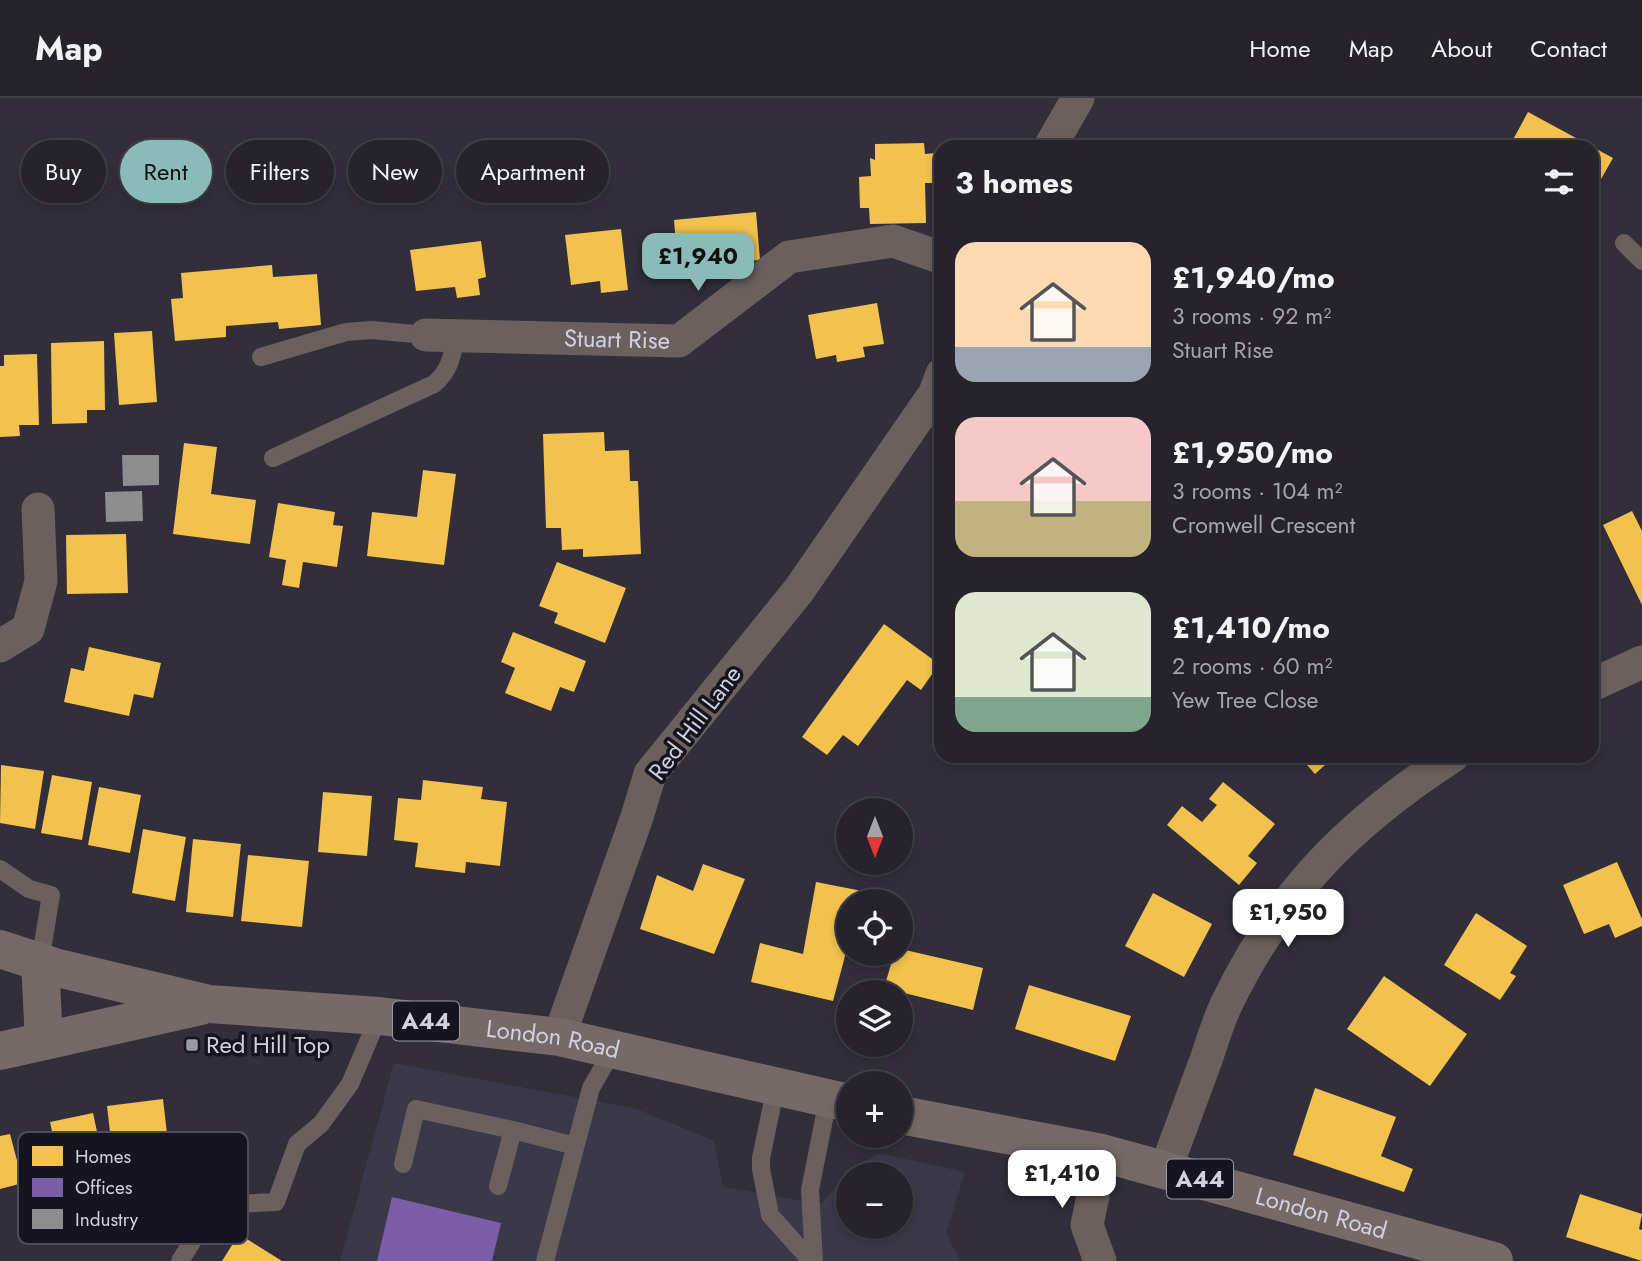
<!DOCTYPE html>
<html lang="en">
<head>
<meta charset="utf-8">
<style>
	:root { --surface:#26232c; --page:#2e2b34; --text:#f1f3f6; --muted:#a4a4a9; --line:#424048; --accent:#8bbbb9 }
	body { margin:0; font-family:Jost,sans-serif; background:var(--page); color:var(--text); height:100vh; display:flex; flex-direction:column; font-size:26px; white-space:nowrap }
	* { box-sizing:border-box; margin:0 }
	p { font-size:23px; color:var(--muted) }
	.icon { flex:none; width:38px; height:38px; fill:none; stroke:currentColor; stroke-width:2; stroke-linecap:round; stroke-linejoin:round }
	.map { position:relative; flex:1; overflow:hidden }
	.drawer { position:absolute; left:934px; top:42px; width:665px; height:623px; display:flex; flex-direction:column; background:var(--surface); border-radius:21px; box-shadow:0 4px 10px #0003,0 0 0 2px var(--line) }
	.drawer>* { flex:none }
	.guide { position:absolute; left:21px; top:42px; width:665px; height:63px; display:flex; gap:14px }
	.needle { width:46px; rotate:180deg }
	.tools { position:absolute; left:836px; top:700px; display:grid; gap:14px }
	.tools a { display:grid; place-items:center; width:77px; height:77px; border-radius:50%; background:var(--surface); box-shadow:0 4px 10px #0003,0 0 0 2px var(--line); font-size:35px }
	.price { position:absolute; translate:-50% -60px; padding:0 16px; border-radius:14px; background:#fff; color:#222; font-size:23px; line-height:46px; filter:drop-shadow(0 2px 4px #0008) }
	.price::after { content:''; position:absolute; left:50%; top:42px; width:21px; height:16px; margin-left:-10px; background:inherit; clip-path:polygon(0 0,100% 0,50% 100%) }
	.price.selected { background:var(--accent); color:#111 }
	ul { padding:0; list-style:none }
	li { display:flex; align-items:center; gap:21px; height:175px; padding:0 21px }
	li span { display:grid; place-items:center; flex:none; width:196px; height:140px; border-radius:21px; color:#555 }
	li>.icon { margin-inline-start:auto }
	span .icon { width:84px; height:84px; fill:#fffc; stroke-width:1 }
	li b { font-size:30px }
	h2 { display:flex; justify-content:space-between; align-items:center; height:84px; padding:0 21px; font-size:30px }
	.chip { padding:0 24px; border-radius:32px; background:var(--surface); box-shadow:0 4px 10px #0003,0 0 0 2px var(--line); font-size:24px; line-height:63px }
	.chip.selected { background:var(--accent); color:#111 }
	header { display:flex; align-items:center; gap:42px; box-sizing:border-box; height:98px; padding:0 35px; background:var(--surface); border-bottom:2px solid var(--line) }
	header strong { font-size:33px }
	nav { display:flex; gap:38px; margin-inline-start:auto; font-size:24px }
	.map>svg:first-child { display:block }
	.commercial { fill:#3b3849; fill-rule:evenodd }
	.homes { fill:#f2c14e }
	.offices { fill:#7b5ea7 }
	.industry { fill:#8d8d92 }
	.lines { fill:none; stroke-linecap:round; stroke-linejoin:round }
	.service { stroke:#6a605e; stroke-width:18 }
	.minor { stroke:#6a605e; stroke-width:33 }
	.primary { stroke:#766a69; stroke-width:38 }
	.poi-dot { fill:#9a98a6; stroke:#16141f; stroke-width:2.5 }
	.labels { text-anchor:middle; stroke-width:7; stroke-linejoin:round; paint-order:stroke }
	.shield { fill:#16141f; stroke:#9a98a6; stroke-width:2 }
	.shield-label { font-size:23px; font-weight:bold; fill:#d2d0e0 }
	.street-label { font-size:24px; fill:#d2d0e0; stroke:#16141f }
	.poi-label { font-size:24px; fill:#d2d0e0; stroke:#16141f; text-anchor:start }
	.key { fill:#16141f; stroke:#4e4c59; stroke-width:2 }
	.key-label { font-size:19px; fill:#d2d0e0 }
</style>
</head>
<body>
<header>
<strong>Map</strong>
<nav><a>Home</a><a>Map</a><a>About</a><a>Contact</a></nav>
</header>
<div class="map">
<svg width="1642" height="1163" viewBox="0 0 1642 1163">
	<rect width="100%" height="100%" fill="#322f3b"/>
	<path class="commercial" d="M 394,965 L 637,1011 L 714,1043 L 723,1089 L 821,1106 L 846,1076 L 879,1055 L 965,1074 L 946,1135 L 960,1163 L 340,1163 ZM 849,1076 L 901,1076 L 901,1129 L 849,1129 Z"/>
	<path class="homes" d="M 1528,14 L 1613,60 L 1592,97 L 1592,49 L 1509,49 Z
		M 924,45 L 925,56 L 936,55 L 937,85 L 925,85 L 926,125 L 870,126 L 869,110 L 860,110 L 859,79 L 871,78 L 870,60 L 875,62 L 875,46 Z
		M 756,114 L 760,162 L 718,165 L 719,177 L 692,180 L 689,158 L 677,159 L 674,122 Z
		M 621,131 L 628,192 L 601,195 L 600,183 L 571,187 L 565,137 Z
		M 481,143 L 486,179 L 478,181 L 480,197 L 457,200 L 455,189 L 416,193 L 410,152 Z
		M 272,167 L 273,179 L 317,176 L 321,227 L 279,231 L 278,224 L 226,228 L 226,239 L 175,243 L 171,201 L 183,200 L 181,175 Z
		M 877,205 L 884,246 L 863,249 L 865,259 L 837,264 L 836,257 L 816,261 L 808,217 Z
		M 152,233 L 157,304 L 119,307 L 114,235 Z
		M 104,243 L 105,312 L 87,312 L 87,325 L 52,326 L 51,245 Z
		M 37,256 L 39,327 L 19,327 L 20,338 L 0,339 L 0,268 L 4,268 L 4,257 Z
		M 604,334 L 605,353 L 629,352 L 630,383 L 638,383 L 641,456 L 583,459 L 583,451 L 562,452 L 561,430 L 546,430 L 543,336 Z
		M 184,345 L 217,349 L 211,396 L 256,402 L 250,446 L 173,436 Z
		M 423,372 L 456,376 L 444,467 L 367,458 L 372,414 L 417,419 Z
		M 278,405 L 335,414 L 333,427 L 343,428 L 337,469 L 303,464 L 299,490 L 282,487 L 286,462 L 269,459 Z
		M 1632,413 L 1642,433 L 1642,507 L 1603,427 Z
		M 126,436 L 128,495 L 67,496 L 66,437 Z
		M 557,464 L 626,490 L 605,545 L 554,525 L 558,515 L 539,508 Z
		M 884,526 L 939,566 L 921,592 L 907,582 L 858,648 L 843,637 L 827,657 L 802,639 Z
		M 513,534 L 586,563 L 574,594 L 560,589 L 551,613 L 505,595 L 515,570 L 501,564 Z
		M 89,549 L 161,565 L 153,600 L 134,596 L 129,618 L 64,604 L 71,570 L 84,573 Z
		M 1299,658 L 1335,658 L 1315,676 Z
		M 1,667 L 44,673 L 35,731 L 0,725 Z
		M 52,677 L 92,684 L 82,742 L 41,735 Z
		M 423,682 L 483,689 L 481,701 L 507,704 L 500,768 L 466,764 L 465,775 L 415,769 L 418,745 L 394,742 L 398,700 L 421,702 Z
		M 1223,684 L 1275,726 L 1248,758 L 1257,765 L 1239,787 L 1167,727 L 1182,708 L 1202,724 L 1217,707 L 1209,701 Z
		M 99,689 L 141,697 L 130,755 L 88,747 Z
		M 323,694 L 372,698 L 367,758 L 318,754 Z
		M 143,731 L 186,739 L 175,803 L 132,795 Z
		M 193,741 L 241,746 L 233,819 L 186,814 Z
		M 248,757 L 309,763 L 302,829 L 241,823 Z
		M 1617,764 L 1642,821 L 1642,828 L 1615,840 L 1609,826 L 1584,836 L 1563,787 Z
		M 703,766 L 745,781 L 714,856 L 640,831 L 657,777 L 693,793 Z
		M 816,784 L 862,793 L 859,803 L 849,803 L 849,843 L 833,903 L 751,884 L 760,845 L 803,856 Z
		M 1153,795 L 1212,826 L 1184,879 L 1125,848 Z
		M 1476,815 L 1527,848 L 1510,875 L 1516,878 L 1500,902 L 1444,867 Z
		M 901,851 L 983,870 L 973,912 L 884,890 L 894,856 L 901,856 Z
		M 1384,878 L 1467,936 L 1430,988 L 1347,931 Z
		M 1029,887 L 1131,918 L 1115,963 L 1015,931 Z
		M 1315,990 L 1396,1019 L 1381,1058 L 1413,1071 L 1404,1094 L 1293,1057 Z
		M 163,1001 L 169,1053 L 113,1060 L 107,1008 Z
		M 93,1015 L 107,1080 L 64,1089 L 50,1024 Z
		M 10,1036 L 23,1085 L 0,1091 L 0,1038 Z
		M 1580,1096 L 1642,1116 L 1639,1131 L 1642,1132 L 1642,1163 L 1566,1139 Z
		M 239,1136 L 282,1163 L 222,1163 Z"/>
	<path class="offices" d="M 392,1099 L 501,1125 L 492,1163 L 377,1163 Z"/>
	<path class="industry" d="M 122,357 L 159,357 L 159,387 L 123,388 Z
		M 142,393 L 143,423 L 106,424 L 105,394 Z"/>
	<g class="lines">
		<path class="service" d="M 1624,145 L 1642,163
			M 261,259 L 346,234 L 371,232 L 426,237
			M 273,360 L 434,286 C 450,273 452,258 456,238
			M 0,771 L 29,791 L 51,797 L 40,864
			M 776,988 L 761,1060 L 761,1071 L 770,1117 L 811,1163
			M 403,1066 L 416,1011 L 513,1032
			M 498,1088 L 513,1032 L 575,1048
			M 180,1163 L 215,1107 L 276,1104 L 297,1046 L 321,1026 L 350,986 L 379,918
			M 545,1163 L 591,990 L 613,952
			M 814,1163 L 810,1092 L 828,1001"/>
		<g class="minor">
			<path d="M 1050,49 L 1078,0"/>
			<path id="s1" d="M 426,237 L 679,243 L 789,159 L 893,143 L 942,160"/>
			<path d="M 0,548 L 28,531 L 41,483 L 38,411"/>
			<path d="M 1592,587 L 1642,564"/>
			<path d="M 559,939 L 637,719 L 650,676 L 799,492 L 935,295 L 942,276"/>
			<path d="M 1165,1072 C 1179,1036 1192,999 1206,962 C 1212,944 1218,924 1226,907 C 1280,794 1350,725 1453,658"/>
			<path d="M 1100,1163 L 1087,1127 L 1102,1055"/>
		</g>
		<g class="primary">
			<path id="s2" d="M 0,851 L 58,870 L 209,906 L 379,918 L 559,939 L 849,1005"/>
			<path d="M 40,864 L 44,943"/>
			<path d="M 0,953 L 201,908"/>
			<path id="s3" d="M 901,1017 L 1102,1055 L 1494,1163"/>
		</g>
	</g>
	<rect class="poi-dot" x="185" y="940" width="14" height="14" rx="3.5"/>
	<g class="labels">
		<g class="shield">
			<rect x="393" y="903.5" width="66" height="39" rx="5"/>
			<rect x="1167" y="1061.5" width="66" height="39" rx="5"/>
		</g>
		<g class="shield-label">
			<text x="426" y="931">A44</text>
			<text x="1200" y="1089">A44</text>
		</g>
		<g class="street-label">
			<text dy="8" stroke="none"><textPath href="#s1" startOffset="191">Stuart Rise</textPath></text>
			<text transform="translate(695 625) rotate(-53)" y="8">Red Hill Lane</text>
			<text dy="8" stroke="none"><textPath href="#s2" startOffset="562">London Road</textPath></text>
			<text dy="8" stroke="none"><textPath href="#s3" startOffset="432">London Road</textPath></text>
		</g>
		<g class="poi-label">
			<text x="206" y="955">Red Hill Top</text>
		</g>
	</g>
	<rect x="18" y="1034" width="230" height="112" rx="10" class="key"/>
	<rect x="32" y="1048" width="31" height="20" fill="#f2c14e"/>
	<rect x="32" y="1080" width="31" height="19" fill="#7b5ea7"/>
	<rect x="32" y="1111" width="31" height="20" fill="#8d8d92"/>
	<g class="key-label">
		<text x="75" y="1065">Homes</text>
		<text x="75" y="1096">Offices</text>
		<text x="75" y="1128">Industry</text>
	</g>
</svg>
<div class="tools">
<a><svg class="needle" viewBox="-14 -14 28 28"><path d="M0-13l5 13h-10z" fill="#e53935"/><path d="M0 13l5-13h-10z" fill="#a4a4a9"/></svg></a>
<a><svg class="icon" aria-label="locate" viewBox="0 0 24 24"><circle cx="12" cy="12" r="6"/><path d="M12 2v4M12 18v4M2 12h4M18 12h4"/></svg></a>
<a><svg class="icon" aria-label="layers" viewBox="0 0 24 24"><path d="M12 4l9 5-9 5-9-5zM3 14l9 5 9-5"/></svg></a>
<a>+</a>
<a>−</a>
</div>
<b class="price selected" style="left:698px;top:195px">£1,940</b>
<b class="price" style="left:1288px;top:851px">£1,950</b>
<b class="price" style="left:1062px;top:1112px">£1,410</b>
<div class="guide">
<a class="chip">Buy</a>
<a class="chip selected">Rent</a>
<a class="chip">Filters</a>
<a class="chip">New</a>
<a class="chip">Apartment</a>
</div>
<section class="drawer">
<h2>3 homes<svg class="icon" aria-label="filters" viewBox="0 0 24 24"><path d="M4 7h16M4 17h16"/><circle cx="9" cy="7" r="2"/><circle cx="15" cy="17" r="2"/></svg></h2>
<ul>
<li><span style="background:linear-gradient(#ffd9b3 75%,#9aa5b1 0)"><svg class="icon" aria-label="home" viewBox="0 0 24 24"><path d="M3 11l9-7 9 7M6 9v11h12V9"/></svg></span><div><b>£1,940/mo</b><p>3 rooms · 92 m²</p><p>Stuart Rise</p></div></li>
<li><span style="background:linear-gradient(#f6c9c9 60%,#c2b280 0)"><svg class="icon" aria-label="home" viewBox="0 0 24 24"><path d="M3 11l9-7 9 7M6 9v11h12V9"/></svg></span><div><b>£1,950/mo</b><p>3 rooms · 104 m²</p><p>Cromwell Crescent</p></div></li>
<li><span style="background:linear-gradient(#dfe7d0 75%,#7fa58c 0)"><svg class="icon" aria-label="home" viewBox="0 0 24 24"><path d="M3 11l9-7 9 7M6 9v11h12V9"/></svg></span><div><b>£1,410/mo</b><p>2 rooms · 60 m²</p><p>Yew Tree Close</p></div></li>
</ul>
</section>
</div>
</body>
</html>
